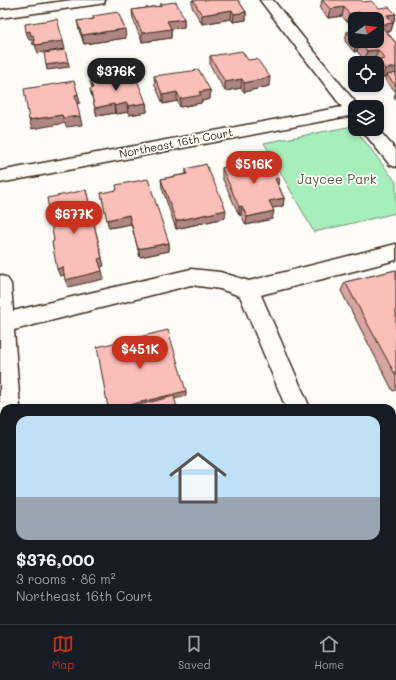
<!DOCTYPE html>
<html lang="en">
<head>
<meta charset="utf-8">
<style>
	:root { --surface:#171b24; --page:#242831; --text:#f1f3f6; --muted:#9ea1a6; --line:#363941; --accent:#c8321e }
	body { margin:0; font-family:Mali,sans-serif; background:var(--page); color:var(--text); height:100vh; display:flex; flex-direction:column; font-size:15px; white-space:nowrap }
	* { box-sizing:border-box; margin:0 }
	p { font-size:13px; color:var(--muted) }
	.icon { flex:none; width:22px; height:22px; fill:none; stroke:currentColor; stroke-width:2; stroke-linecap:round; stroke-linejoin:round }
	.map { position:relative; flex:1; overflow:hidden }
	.panel { position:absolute; left:0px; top:404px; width:396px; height:220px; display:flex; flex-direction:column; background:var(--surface); border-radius:12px 12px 0 0; box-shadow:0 2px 6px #0003 }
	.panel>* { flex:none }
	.needle { width:26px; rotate:76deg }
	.buttons { position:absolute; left:348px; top:12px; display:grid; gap:8px }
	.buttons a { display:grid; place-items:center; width:36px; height:36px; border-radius:8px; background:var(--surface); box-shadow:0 2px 6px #0003; font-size:20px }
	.price { position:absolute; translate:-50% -34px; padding:0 9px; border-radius:14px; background:var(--accent); color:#fff; font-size:13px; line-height:26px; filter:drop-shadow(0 1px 2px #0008) }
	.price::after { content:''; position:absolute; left:50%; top:24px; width:12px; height:9px; margin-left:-6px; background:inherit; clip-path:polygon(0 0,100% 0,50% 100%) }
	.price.on { background:#222; color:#fff }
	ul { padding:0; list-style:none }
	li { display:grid; align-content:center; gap:8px; height:212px; padding:0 16px }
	li span { display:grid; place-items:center; height:124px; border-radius:12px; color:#555 }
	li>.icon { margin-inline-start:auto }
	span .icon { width:72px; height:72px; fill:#fffc; stroke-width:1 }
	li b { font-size:17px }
	.tabs { display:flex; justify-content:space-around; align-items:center; height:56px; border-top:1px solid var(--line); background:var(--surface); font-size:11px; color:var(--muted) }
	.tabs a { display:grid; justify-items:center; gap:2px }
	.tabs .on { color:var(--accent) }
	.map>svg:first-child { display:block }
	.green { fill:#a6efbd; stroke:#708c6e }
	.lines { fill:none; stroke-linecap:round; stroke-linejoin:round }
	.minor-casing { stroke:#3b2a1e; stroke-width:3 }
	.minor { fill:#fdfcf7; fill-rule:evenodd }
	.wall { fill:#d8a49f; stroke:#3b2a1e; fill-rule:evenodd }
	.shaded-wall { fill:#b08682; stroke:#3b2a1e }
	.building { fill:#fbbfb9; stroke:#3b2a1e }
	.labels { text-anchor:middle; stroke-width:3.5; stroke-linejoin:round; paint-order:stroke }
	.far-street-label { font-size:11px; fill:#3b2a1e; stroke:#fdfcf7 }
	.park-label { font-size:13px; fill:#565b46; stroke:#fdfcf7 }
</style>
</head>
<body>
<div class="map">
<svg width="396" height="624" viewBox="0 0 396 624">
	<rect width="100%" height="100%" fill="#fdfcf7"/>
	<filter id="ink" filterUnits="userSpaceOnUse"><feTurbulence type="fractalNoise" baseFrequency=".025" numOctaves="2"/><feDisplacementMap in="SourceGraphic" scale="8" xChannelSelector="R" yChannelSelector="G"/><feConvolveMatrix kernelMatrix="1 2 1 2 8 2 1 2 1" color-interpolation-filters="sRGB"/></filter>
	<g filter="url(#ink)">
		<path class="green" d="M 353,126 L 396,182 L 396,213 L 314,232 L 264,143 Z"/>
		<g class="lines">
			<defs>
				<path id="minor" d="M 72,0 L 105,0 L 104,3 L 99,4 L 0,18 L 0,10 Z
					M 260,0 L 273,0 L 359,107 L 355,107 L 355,118 L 349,116 L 0,183 L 0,171 L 342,107 Z
					M 377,128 L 396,150 L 396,167 L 390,165 L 361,129 L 377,129 Z
					M 396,244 L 396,260 L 261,295 L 310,408 L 286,408 L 240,296 L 220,289 L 191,285 L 14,330 L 20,408 L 4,408 L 4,418 L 0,417 L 0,275 L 7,278 L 11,284 L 13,311 L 191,269 L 220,272 L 249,281 Z
					M 392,607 L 396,609 L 396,624 L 372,624 L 370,620 L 392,620 Z
					M 6,620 L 38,620 L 39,624 L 7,624 Z"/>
			</defs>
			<use href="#minor" class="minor-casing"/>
			<use href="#minor" class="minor"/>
		</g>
		<path class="wall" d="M 192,0 L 238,0 L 246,12 L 246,20 L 233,22 L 231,19 L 202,24 L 192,7 Z
			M 322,0 L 379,8 L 396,14 L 391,31 L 387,32 L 396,43 L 396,99 L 394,97 L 396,92 L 385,80 L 386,77 L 382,77 L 377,71 L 378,61 L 375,58 L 364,60 L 357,51 L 354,52 L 345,41 L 347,32 L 354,31 L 352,29 L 355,21 L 347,22 L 342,16 L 328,18 L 320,9 ZM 355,19 L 377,19 L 355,41 Z
			M 160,4 L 184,19 L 184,27 L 171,29 L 171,38 L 142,42 L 133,19 L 132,10 L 160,6 Z
			M 93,16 L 126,38 L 84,44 L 79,30 L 77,21 L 94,19 Z
			M 210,56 L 248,60 L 269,86 L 244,92 L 241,88 L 225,91 L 210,65 Z
			M 154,76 L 210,90 L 210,99 L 201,101 L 201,103 L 180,107 L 177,101 L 163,104 L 155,85 Z
			M 90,81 L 126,82 L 146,103 L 147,112 L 129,115 L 128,112 L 116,114 L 115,113 L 97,116 L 90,89 L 92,88 Z
			M 240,159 L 279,178 L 278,184 L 284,198 L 283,206 L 272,208 L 272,219 L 246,225 L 241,215 L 239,215 L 222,177 L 222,168 L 239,165 Z
			M 186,169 L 225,218 L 176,229 L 162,188 L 161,179 L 186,174 Z
			M 101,193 L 169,243 L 169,251 L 140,257 L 131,224 L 109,228 Z
			M 396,270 L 396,390 L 393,391 L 341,291 L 345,282 Z"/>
		<path class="shaded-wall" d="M 344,7 L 342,16 L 328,18 L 330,9 Z
			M 232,10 L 231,19 L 202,24 L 202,15 Z
			M 246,12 L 246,20 L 233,22 L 234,14 Z
			M 359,12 L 357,19 L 355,19 L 355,21 L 347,22 L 349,14 Z
			M 396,14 L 393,23 L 387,15 Z
			M 184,19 L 184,27 L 171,29 L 171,38 L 142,42 L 142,33 L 167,21 Z
			M 393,23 L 391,31 L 377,33 L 377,25 Z
			M 125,29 L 126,38 L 84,44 L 82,35 Z
			M 30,31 L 33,35 L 36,44 L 33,45 L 32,40 L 29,40 L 26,32 Z
			M 63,41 L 65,49 L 38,53 L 35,45 Z
			M 360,42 L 357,51 L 354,52 L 356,43 Z
			M 378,50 L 375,58 L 364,60 L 367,51 Z
			M 68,62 L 70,67 L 47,70 L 46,65 Z
			M 396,67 L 396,75 L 387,75 L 386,77 L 382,77 L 385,69 Z
			M 270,77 L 269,86 L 244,92 L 244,83 Z
			M 242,79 L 241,88 L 225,91 L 225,82 Z
			M 210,90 L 210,99 L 201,101 L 201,103 L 180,107 L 180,99 L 199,92 Z
			M 177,92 L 177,101 L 163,104 L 163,95 Z
			M 78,94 L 80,103 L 77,104 L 75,95 Z
			M 127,103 L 128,112 L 116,114 L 114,106 Z
			M 146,103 L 147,112 L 129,115 L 128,106 Z
			M 114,104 L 115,113 L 97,116 L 95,108 Z
			M 62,115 L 80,116 L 82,125 L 66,127 L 65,123 L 32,129 L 29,120 Z
			M 279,178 L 277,187 L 275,179 Z
			M 86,190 L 104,266 L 101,267 L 104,279 L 68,287 L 65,280 L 98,259 Z
			M 284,198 L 283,206 L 267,209 L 269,201 Z
			M 242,206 L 241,215 L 239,215 L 239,207 Z
			M 226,210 L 225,218 L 176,229 L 176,221 Z
			M 274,211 L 272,219 L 246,225 L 247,217 Z
			M 129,215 L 131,224 L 109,228 L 107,220 Z
			M 169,243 L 169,251 L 140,257 L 138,249 Z
			M 63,267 L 66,275 L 60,276 L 57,269 Z
			M 186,391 L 186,396 L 140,408 L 117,408 Z"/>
		<path class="building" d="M 193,0 L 238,0 L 246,12 L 234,14 L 232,10 L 202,15 Z
			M 322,0 L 361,0 L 363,2 L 371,1 L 379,8 L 389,7 L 396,14 L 387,15 L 393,23 L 377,25 L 377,19 L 365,19 L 359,12 L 349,14 L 344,7 L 330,9 Z
			M 176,2 L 184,19 L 167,21 L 171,29 L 142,33 L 132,10 L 161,6 L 160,4 Z
			M 118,12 L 125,29 L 82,35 L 77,21 L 94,19 L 93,16 Z
			M 57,19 L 63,41 L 35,45 L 33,35 L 31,36 L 30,31 L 26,32 L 25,24 Z
			M 382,27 L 396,43 L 396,67 L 385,69 L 378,60 L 385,59 L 378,50 L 367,51 L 360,42 L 356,43 L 347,32 L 355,31 L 355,41 L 377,41 L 377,28 Z
			M 65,50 L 68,62 L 46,65 L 44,53 Z
			M 242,51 L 248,60 L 257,59 L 270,77 L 244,83 L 242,79 L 225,82 L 210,56 Z
			M 199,70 L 210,90 L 199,92 L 201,95 L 180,99 L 177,92 L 163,95 L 154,76 Z
			M 396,73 L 396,86 L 387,75 Z
			M 124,75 L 126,82 L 137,80 L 146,103 L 128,106 L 127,103 L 114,106 L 114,104 L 95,108 L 90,89 L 93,88 L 90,81 Z
			M 74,81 L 78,94 L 75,95 L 80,116 L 63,118 L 62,115 L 29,120 L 24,89 Z
			M 266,154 L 279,178 L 275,179 L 284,198 L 269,201 L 274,211 L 247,217 L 242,206 L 239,207 L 222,168 L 243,164 L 240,159 Z
			M 206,164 L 226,210 L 176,221 L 161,179 L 187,174 L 186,169 Z
			M 148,179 L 169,243 L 138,249 L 129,215 L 107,220 L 101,193 L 117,190 L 116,185 Z
			M 86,190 L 102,258 L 98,259 L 102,271 L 65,280 L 63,267 L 57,269 L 52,242 L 54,241 L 47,198 Z
			M 396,270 L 396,376 L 345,282 Z
			M 168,330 L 186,391 L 117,408 L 108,408 L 97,347 Z
			M 174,396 L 177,408 L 127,408 Z
			M 156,620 L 257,620 L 258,624 L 157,624 Z"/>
	</g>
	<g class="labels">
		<g class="far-street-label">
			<text transform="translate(176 143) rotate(-11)" y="4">Northeast 16th Court</text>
		</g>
		<g class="park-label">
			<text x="337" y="184">Jaycee Park</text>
		</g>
	</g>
</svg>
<div class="buttons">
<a><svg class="needle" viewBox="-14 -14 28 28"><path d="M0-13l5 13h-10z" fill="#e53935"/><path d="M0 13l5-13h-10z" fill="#9ea1a6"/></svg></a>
<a><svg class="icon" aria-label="locate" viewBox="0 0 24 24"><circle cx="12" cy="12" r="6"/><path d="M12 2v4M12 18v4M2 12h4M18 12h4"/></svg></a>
<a><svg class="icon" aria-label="layers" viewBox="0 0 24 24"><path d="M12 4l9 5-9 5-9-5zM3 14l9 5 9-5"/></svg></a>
</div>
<b class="price on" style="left:116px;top:92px">$376K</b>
<b class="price" style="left:254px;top:185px">$516K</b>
<b class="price" style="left:74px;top:235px">$677K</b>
<b class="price" style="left:140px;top:370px">$451K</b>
<section class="panel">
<ul>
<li><span style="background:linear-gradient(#bfe0f5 65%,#9aa5b1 0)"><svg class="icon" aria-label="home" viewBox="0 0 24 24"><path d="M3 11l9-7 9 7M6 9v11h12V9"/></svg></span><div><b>$376,000</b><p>3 rooms · 86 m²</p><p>Northeast 16th Court</p></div></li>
</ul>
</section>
</div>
<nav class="tabs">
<a class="on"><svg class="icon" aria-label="map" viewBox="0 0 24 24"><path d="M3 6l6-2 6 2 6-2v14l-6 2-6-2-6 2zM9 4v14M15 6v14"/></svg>Map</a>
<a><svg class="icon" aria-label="saved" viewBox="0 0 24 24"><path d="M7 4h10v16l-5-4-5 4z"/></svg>Saved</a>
<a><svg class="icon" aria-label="home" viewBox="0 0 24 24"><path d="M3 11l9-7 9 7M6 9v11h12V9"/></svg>Home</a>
</nav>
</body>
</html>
